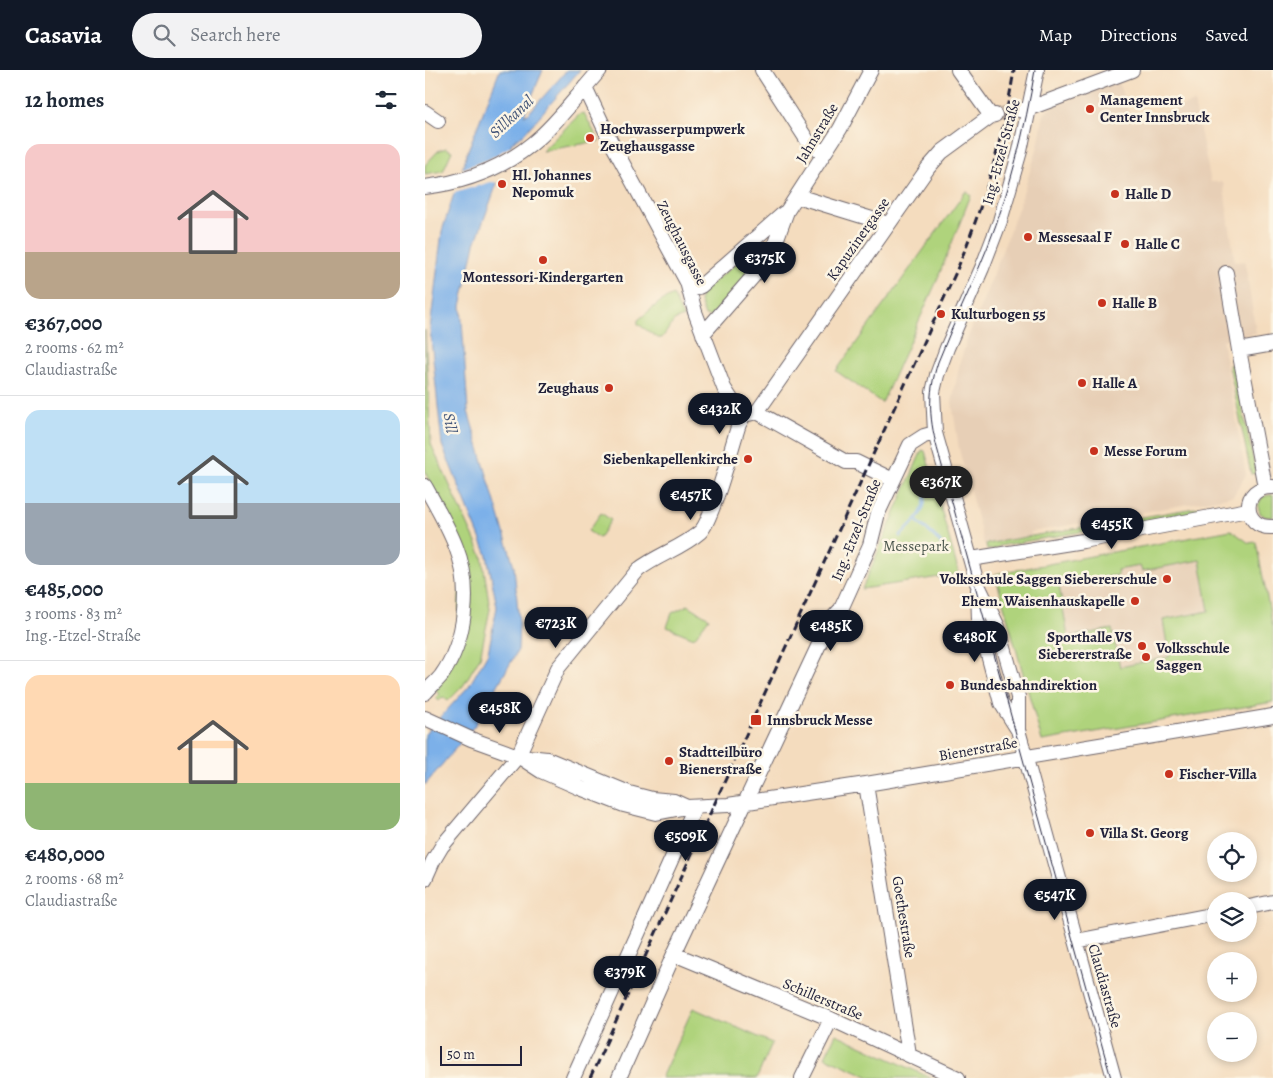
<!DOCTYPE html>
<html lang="en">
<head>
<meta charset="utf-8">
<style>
	:root { --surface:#fff; --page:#f2f2f3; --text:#1f2937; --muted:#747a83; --line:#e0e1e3; --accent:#111827 }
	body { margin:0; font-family:Alegreya,serif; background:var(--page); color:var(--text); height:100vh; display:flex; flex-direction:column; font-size:19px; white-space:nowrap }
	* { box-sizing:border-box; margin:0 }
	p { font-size:16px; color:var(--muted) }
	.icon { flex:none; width:28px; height:28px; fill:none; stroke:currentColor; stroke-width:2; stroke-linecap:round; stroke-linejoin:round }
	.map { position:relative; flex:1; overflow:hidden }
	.details { display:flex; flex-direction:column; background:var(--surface); width:425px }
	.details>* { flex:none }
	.controls { position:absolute; left:782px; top:762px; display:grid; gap:10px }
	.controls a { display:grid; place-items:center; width:50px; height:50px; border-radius:50%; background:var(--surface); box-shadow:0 2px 8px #0003; font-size:25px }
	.scale { position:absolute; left:15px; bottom:12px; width:82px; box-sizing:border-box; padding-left:5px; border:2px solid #22223b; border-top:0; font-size:14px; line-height:18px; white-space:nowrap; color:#22223b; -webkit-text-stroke:4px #fcf5e5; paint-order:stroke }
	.price { position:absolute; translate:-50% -42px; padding:0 11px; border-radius:18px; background:var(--accent); color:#fff; font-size:16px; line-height:32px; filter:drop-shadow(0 1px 2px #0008) }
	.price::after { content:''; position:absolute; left:50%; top:30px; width:15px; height:11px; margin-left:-8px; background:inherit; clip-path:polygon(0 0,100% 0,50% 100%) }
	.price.current { background:#222; color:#fff }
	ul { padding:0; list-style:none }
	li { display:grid; align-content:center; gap:10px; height:265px; padding:0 25px }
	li+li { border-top:1px solid var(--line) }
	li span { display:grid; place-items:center; height:155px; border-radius:15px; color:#555 }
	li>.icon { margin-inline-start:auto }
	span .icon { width:90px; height:90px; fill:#fffc; stroke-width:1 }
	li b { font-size:21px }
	h2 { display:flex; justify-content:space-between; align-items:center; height:60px; padding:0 25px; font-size:21px }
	header { display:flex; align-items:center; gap:30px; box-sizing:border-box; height:70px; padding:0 25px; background:var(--accent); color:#fff }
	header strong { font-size:24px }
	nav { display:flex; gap:28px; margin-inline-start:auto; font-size:18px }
	.search { width:350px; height:45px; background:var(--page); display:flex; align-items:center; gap:12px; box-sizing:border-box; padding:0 18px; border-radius:28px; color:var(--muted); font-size:19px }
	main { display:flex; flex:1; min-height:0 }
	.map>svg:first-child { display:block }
	.built { fill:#e7cfb6 }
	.green { fill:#afd37c; stroke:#687a5c; fill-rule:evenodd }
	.water { fill:#7bb0e9; stroke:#4e6992 }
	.pier { fill:#f4dcbe }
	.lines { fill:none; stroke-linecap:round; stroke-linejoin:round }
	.stream { stroke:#7bb0e9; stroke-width:3 }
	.minor-tunnel { stroke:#cab7a4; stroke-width:14; stroke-dasharray:14 7; stroke-linecap:butt }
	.minor-casing { stroke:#6c6369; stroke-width:16 }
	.minor { stroke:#fff; stroke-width:14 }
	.tram { stroke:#22223b; stroke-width:1 }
	.rail { stroke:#22223b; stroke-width:3; stroke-dasharray:8 4; stroke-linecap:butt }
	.poi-dot { fill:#c8321e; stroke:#fcf5e5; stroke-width:2 }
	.labels { text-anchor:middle; stroke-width:5; stroke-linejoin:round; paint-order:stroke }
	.poi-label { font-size:15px; font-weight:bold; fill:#22223b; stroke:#fcf5e5; text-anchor:start }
	.street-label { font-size:15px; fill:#22223b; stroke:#fcf5e5 }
	.park-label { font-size:15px; fill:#4c574e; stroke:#fcf5e5 }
	.water-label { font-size:16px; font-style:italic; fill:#415478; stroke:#fcf5e5 }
</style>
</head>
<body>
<header>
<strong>Casavia</strong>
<div class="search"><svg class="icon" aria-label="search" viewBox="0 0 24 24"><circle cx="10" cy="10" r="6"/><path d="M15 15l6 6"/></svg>Search here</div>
<nav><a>Map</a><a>Directions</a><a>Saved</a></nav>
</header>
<main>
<section class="details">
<h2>12 homes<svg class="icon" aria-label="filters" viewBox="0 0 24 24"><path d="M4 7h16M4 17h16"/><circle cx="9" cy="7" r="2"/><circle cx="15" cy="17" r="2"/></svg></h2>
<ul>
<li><span style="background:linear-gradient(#f6c9c9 70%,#b9a48a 0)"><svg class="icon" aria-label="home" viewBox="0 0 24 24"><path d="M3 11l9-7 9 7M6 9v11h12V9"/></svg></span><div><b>€367,000</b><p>2 rooms · 62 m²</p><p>Claudiastraße</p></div></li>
<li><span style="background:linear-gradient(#bfe0f5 60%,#9aa5b1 0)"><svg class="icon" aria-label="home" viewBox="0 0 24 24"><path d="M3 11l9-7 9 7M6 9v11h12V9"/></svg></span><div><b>€485,000</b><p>3 rooms · 83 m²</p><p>Ing.-Etzel-Straße</p></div></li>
<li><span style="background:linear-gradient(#ffd9b3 70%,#8fb573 0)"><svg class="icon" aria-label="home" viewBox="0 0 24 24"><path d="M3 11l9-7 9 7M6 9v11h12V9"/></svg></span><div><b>€480,000</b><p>2 rooms · 68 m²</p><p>Claudiastraße</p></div></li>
</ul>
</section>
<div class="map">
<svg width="848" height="1008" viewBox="0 0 848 1008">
	<rect width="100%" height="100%" fill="#fcf5e5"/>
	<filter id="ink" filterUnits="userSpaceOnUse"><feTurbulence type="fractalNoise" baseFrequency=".02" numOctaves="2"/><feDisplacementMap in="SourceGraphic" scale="10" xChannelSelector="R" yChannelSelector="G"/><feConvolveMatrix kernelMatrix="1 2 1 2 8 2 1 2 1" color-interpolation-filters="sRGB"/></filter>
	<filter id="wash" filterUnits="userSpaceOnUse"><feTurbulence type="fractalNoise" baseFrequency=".0096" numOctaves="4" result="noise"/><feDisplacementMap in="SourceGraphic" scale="20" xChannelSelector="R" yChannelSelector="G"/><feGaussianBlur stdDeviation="1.12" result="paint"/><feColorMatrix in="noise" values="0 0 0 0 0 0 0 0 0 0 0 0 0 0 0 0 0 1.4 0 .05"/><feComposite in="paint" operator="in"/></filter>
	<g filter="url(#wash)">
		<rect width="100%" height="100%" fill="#f4dcbe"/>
		<path class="built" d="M 693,10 L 707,52 L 769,32 L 786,112 L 798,112 L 810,192 L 820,191 L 831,263 L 797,270 L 821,405 L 808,426 L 606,462 L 606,466 L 559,474 L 534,379 L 527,332 L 535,292 L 543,267 L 567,208 L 594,136 L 613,76 L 619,44 L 624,39 Z
			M 806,460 L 824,473 L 831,472 L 848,558 L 848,632 L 617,671 L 570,504 Z"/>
		<path class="green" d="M 159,43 L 174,71 L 117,81 L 155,44 Z
			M 21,78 L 27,81 L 18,101 L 0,104 L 0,95 L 13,81 Z
			M 541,121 L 546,125 L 510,215 L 457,333 L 411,301 Z
			M 330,178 L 339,185 L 285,247 L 280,246 L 275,232 L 275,223 Z
			M 248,225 L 258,247 L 249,251 L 237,268 L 233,268 L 213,254 L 213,250 L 235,232 Z
			M 0,260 L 6,374 L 57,486 L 65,539 L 55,587 L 38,616 L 23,631 L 18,627 L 14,631 L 11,628 L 15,624 L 10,620 L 32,585 L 36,476 L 0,402 Z
			M 808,294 L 831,403 L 826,404 L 804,295 Z
			M 497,380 L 500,381 L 534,504 L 437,519 Z
			M 845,425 L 848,425 L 848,447 L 841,447 L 835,443 L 833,436 L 837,427 Z
			M 776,437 L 775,439 L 771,442 L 574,476 L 571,479 L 562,480 L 561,474 Z
			M 176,443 L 186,450 L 174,468 L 163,461 Z
			M 806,460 L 824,473 L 831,472 L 848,558 L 848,632 L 617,671 L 570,504 ZM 775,490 L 784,541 L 738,550 L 744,587 L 695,597 L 687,559 L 643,567 L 634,515 L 693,505 L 692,500 L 715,496 L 717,501 Z
			M 263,535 L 284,548 L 269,568 L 242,557 L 247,543 Z
			M 268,938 L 347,973 L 332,1008 L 236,1008 Z
			M 411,964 L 506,1008 L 447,1008 L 400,987 Z"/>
		<path class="water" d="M 75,0 L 118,0 L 99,45 L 103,44 L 142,0 L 155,0 L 98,65 L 87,72 L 50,174 L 36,236 L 43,341 L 89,496 L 94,553 L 93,580 L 50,655 L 0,715 L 0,664 L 44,616 L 63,583 L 72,537 L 62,485 L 17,375 L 5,259 L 17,161 L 43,80 Z"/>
		<path class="pier" d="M 89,74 L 75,113 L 66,112 L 26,124 L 33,100 L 64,89 Z"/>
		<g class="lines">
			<path class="stream" d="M 491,450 C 502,461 510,464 518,477
				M 475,466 C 491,450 502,443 500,418"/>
		</g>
	</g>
	<g filter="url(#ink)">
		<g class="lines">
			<path class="minor-tunnel" d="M 570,45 L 594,40"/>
			<defs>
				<path id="minor" d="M 337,0 L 384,73 L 399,83
					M 533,0 L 566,46
					M 160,17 L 185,70 L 262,212 L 270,242 L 299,318 L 311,337 L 319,345
					M 594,40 L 605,38 L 707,0
					M 0,42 L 13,51
					M 0,117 C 43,112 83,96 115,67 C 136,48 156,21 175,0
					M 372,126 L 463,154
					M 801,203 L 814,280 L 840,417
					M 265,221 L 276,216 L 359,143
					M 278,264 L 345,187 L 362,141 L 415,59 L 446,0
					M 814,280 L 848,274
					M 332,342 L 421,392 L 431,392 L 468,410
					M 0,416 C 11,436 23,456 31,477 C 47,517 41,571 16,606 C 11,612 5,617 0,623
					M 848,417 C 816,415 815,459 848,457
					M 546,489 L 658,471 L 823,440
					M 553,519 L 554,551 L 576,633 L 593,660 L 689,1008
					M 0,648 L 46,669 L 93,686 L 122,689 L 204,723 L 227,729 L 249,731 L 262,737
					M 593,660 L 593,627 L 573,557 L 552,513 L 514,377 L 510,363 L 508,322 L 512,305 L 522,278 L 557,198 L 575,151 L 595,81 L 612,0
					M 93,686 L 116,701 L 155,718 L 199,735 L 231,743 L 262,737 L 303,735 L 441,714 L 848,646
					M 441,714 L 484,984
					M 0,809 L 8,791 L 17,776 L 93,686 L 133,598 L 213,500 C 232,485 257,478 275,462 C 287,452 308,372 314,354 L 319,345 L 332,342 L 503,98 L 517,82 L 566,46 L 570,45
					M 824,837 L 848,832
					M 651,871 L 791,844
					M 249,884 L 406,949 L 533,1008
					M 148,1008 L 270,737
					M 194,1008 L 249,884 L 405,551 L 416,539 L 445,475 L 453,443 L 485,375 L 499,366 L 510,363
					M 377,1008 L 406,949"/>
			</defs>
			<use href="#minor" class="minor-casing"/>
			<use href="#minor" class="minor"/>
			<path class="tram" d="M 610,0 C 600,60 585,120 563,176 C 548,215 528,253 513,292 C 502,326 504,350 514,385 L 686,1008"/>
			<path class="rail" d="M 165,1008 L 531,202 C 558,137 578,70 589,0"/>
		</g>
	</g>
	<g class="poi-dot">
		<circle cx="665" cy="39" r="5"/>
		<circle cx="165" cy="68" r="5"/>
		<circle cx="77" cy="114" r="5"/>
		<circle cx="690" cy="124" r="5"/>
		<circle cx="603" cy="167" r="5"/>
		<circle cx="700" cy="174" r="5"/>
		<circle cx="118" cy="190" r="5"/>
		<circle cx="677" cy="233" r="5"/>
		<circle cx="516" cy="244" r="5"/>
		<circle cx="657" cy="313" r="5"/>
		<circle cx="184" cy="318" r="5"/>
		<circle cx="669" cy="381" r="5"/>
		<circle cx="323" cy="389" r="5"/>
		<circle cx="742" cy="509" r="5"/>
		<circle cx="710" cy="531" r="5"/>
		<circle cx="717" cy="576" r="5"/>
		<circle cx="721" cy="587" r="5"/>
		<circle cx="525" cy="615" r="5"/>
		<rect x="325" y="644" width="12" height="12" rx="2.5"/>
		<circle cx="244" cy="691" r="5"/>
		<circle cx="744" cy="704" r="5"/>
		<circle cx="665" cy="763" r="5"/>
	</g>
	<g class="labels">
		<g class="poi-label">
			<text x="675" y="35">Management<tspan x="675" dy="17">Center Innsbruck</tspan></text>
			<text x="175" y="64">Hochwasserpumpwerk<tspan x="175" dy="17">Zeughausgasse</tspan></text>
			<text x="87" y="110">Hl. Johannes<tspan x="87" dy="17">Nepomuk</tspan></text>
			<text x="700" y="129">Halle D</text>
			<text x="613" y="172">Messesaal F</text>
			<text x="710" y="179">Halle C</text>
			<text x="118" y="212" text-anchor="middle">Montessori-Kindergarten</text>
			<text x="687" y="238">Halle B</text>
			<text x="526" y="249">Kulturbogen 55</text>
			<text x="667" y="318">Halle A</text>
			<text x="174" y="323" text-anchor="end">Zeughaus</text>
			<text x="679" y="386">Messe Forum</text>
			<text x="313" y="394" text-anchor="end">Siebenkapellenkirche</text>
			<text x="732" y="514" text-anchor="end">Volksschule Saggen Siebererschule</text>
			<text x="700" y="536" text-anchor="end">Ehem. Waisenhauskapelle</text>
			<text x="707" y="572" text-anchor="end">Sporthalle VS<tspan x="707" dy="17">Siebererstraße</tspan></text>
			<text x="731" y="583">Volksschule<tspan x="731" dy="17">Saggen</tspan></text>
			<text x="535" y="620">Bundesbahndirektion</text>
			<text x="342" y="655">Innsbruck Messe</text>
			<text x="254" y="687">Stadtteilbüro<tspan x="254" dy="17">Bienerstraße</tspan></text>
			<text x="754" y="709">Fischer-Villa</text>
			<text x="675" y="768">Villa St. Georg</text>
		</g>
		<g class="street-label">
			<text transform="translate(392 63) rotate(-59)" y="5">Jahnstraße</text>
			<text transform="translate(576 82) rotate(-75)" y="5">Ing.-Etzel-Straße</text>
			<text transform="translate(433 169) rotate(-55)" y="5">Kapuzinergasse</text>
			<text transform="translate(257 173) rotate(63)" y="5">Zeughausgasse</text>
			<text transform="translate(431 460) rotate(-68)" y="5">Ing.-Etzel-Straße</text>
			<text transform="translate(553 679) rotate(-10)" y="5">Bienerstraße</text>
			<text transform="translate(479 847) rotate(81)" y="5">Goethestraße</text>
			<text transform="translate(680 916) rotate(74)" y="5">Claudiastraße</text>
			<text transform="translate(398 929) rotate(23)" y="5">Schillerstraße</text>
		</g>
		<g class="park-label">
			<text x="491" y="481">Messepark</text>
		</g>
		<g class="water-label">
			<text transform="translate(86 46) rotate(-43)" y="6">Sillkanal</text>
			<text transform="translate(26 353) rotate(82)" y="6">Sill</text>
		</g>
	</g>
</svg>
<div class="controls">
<a><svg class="icon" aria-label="locate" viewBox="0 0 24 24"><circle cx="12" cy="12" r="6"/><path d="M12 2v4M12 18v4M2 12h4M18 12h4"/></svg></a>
<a><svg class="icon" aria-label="layers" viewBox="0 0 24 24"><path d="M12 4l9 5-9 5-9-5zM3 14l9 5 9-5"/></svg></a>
<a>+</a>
<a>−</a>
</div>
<div class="scale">50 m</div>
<b class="price" style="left:340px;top:214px">€375K</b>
<b class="price" style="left:295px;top:365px">€432K</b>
<b class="price current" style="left:516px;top:438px">€367K</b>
<b class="price" style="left:266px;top:451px">€457K</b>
<b class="price" style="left:687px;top:480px">€455K</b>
<b class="price" style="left:131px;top:579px">€723K</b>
<b class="price" style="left:406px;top:582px">€485K</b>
<b class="price" style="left:550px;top:593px">€480K</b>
<b class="price" style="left:75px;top:664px">€458K</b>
<b class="price" style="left:261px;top:792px">€509K</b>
<b class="price" style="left:630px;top:851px">€547K</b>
<b class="price" style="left:200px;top:928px">€379K</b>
</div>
</main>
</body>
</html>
